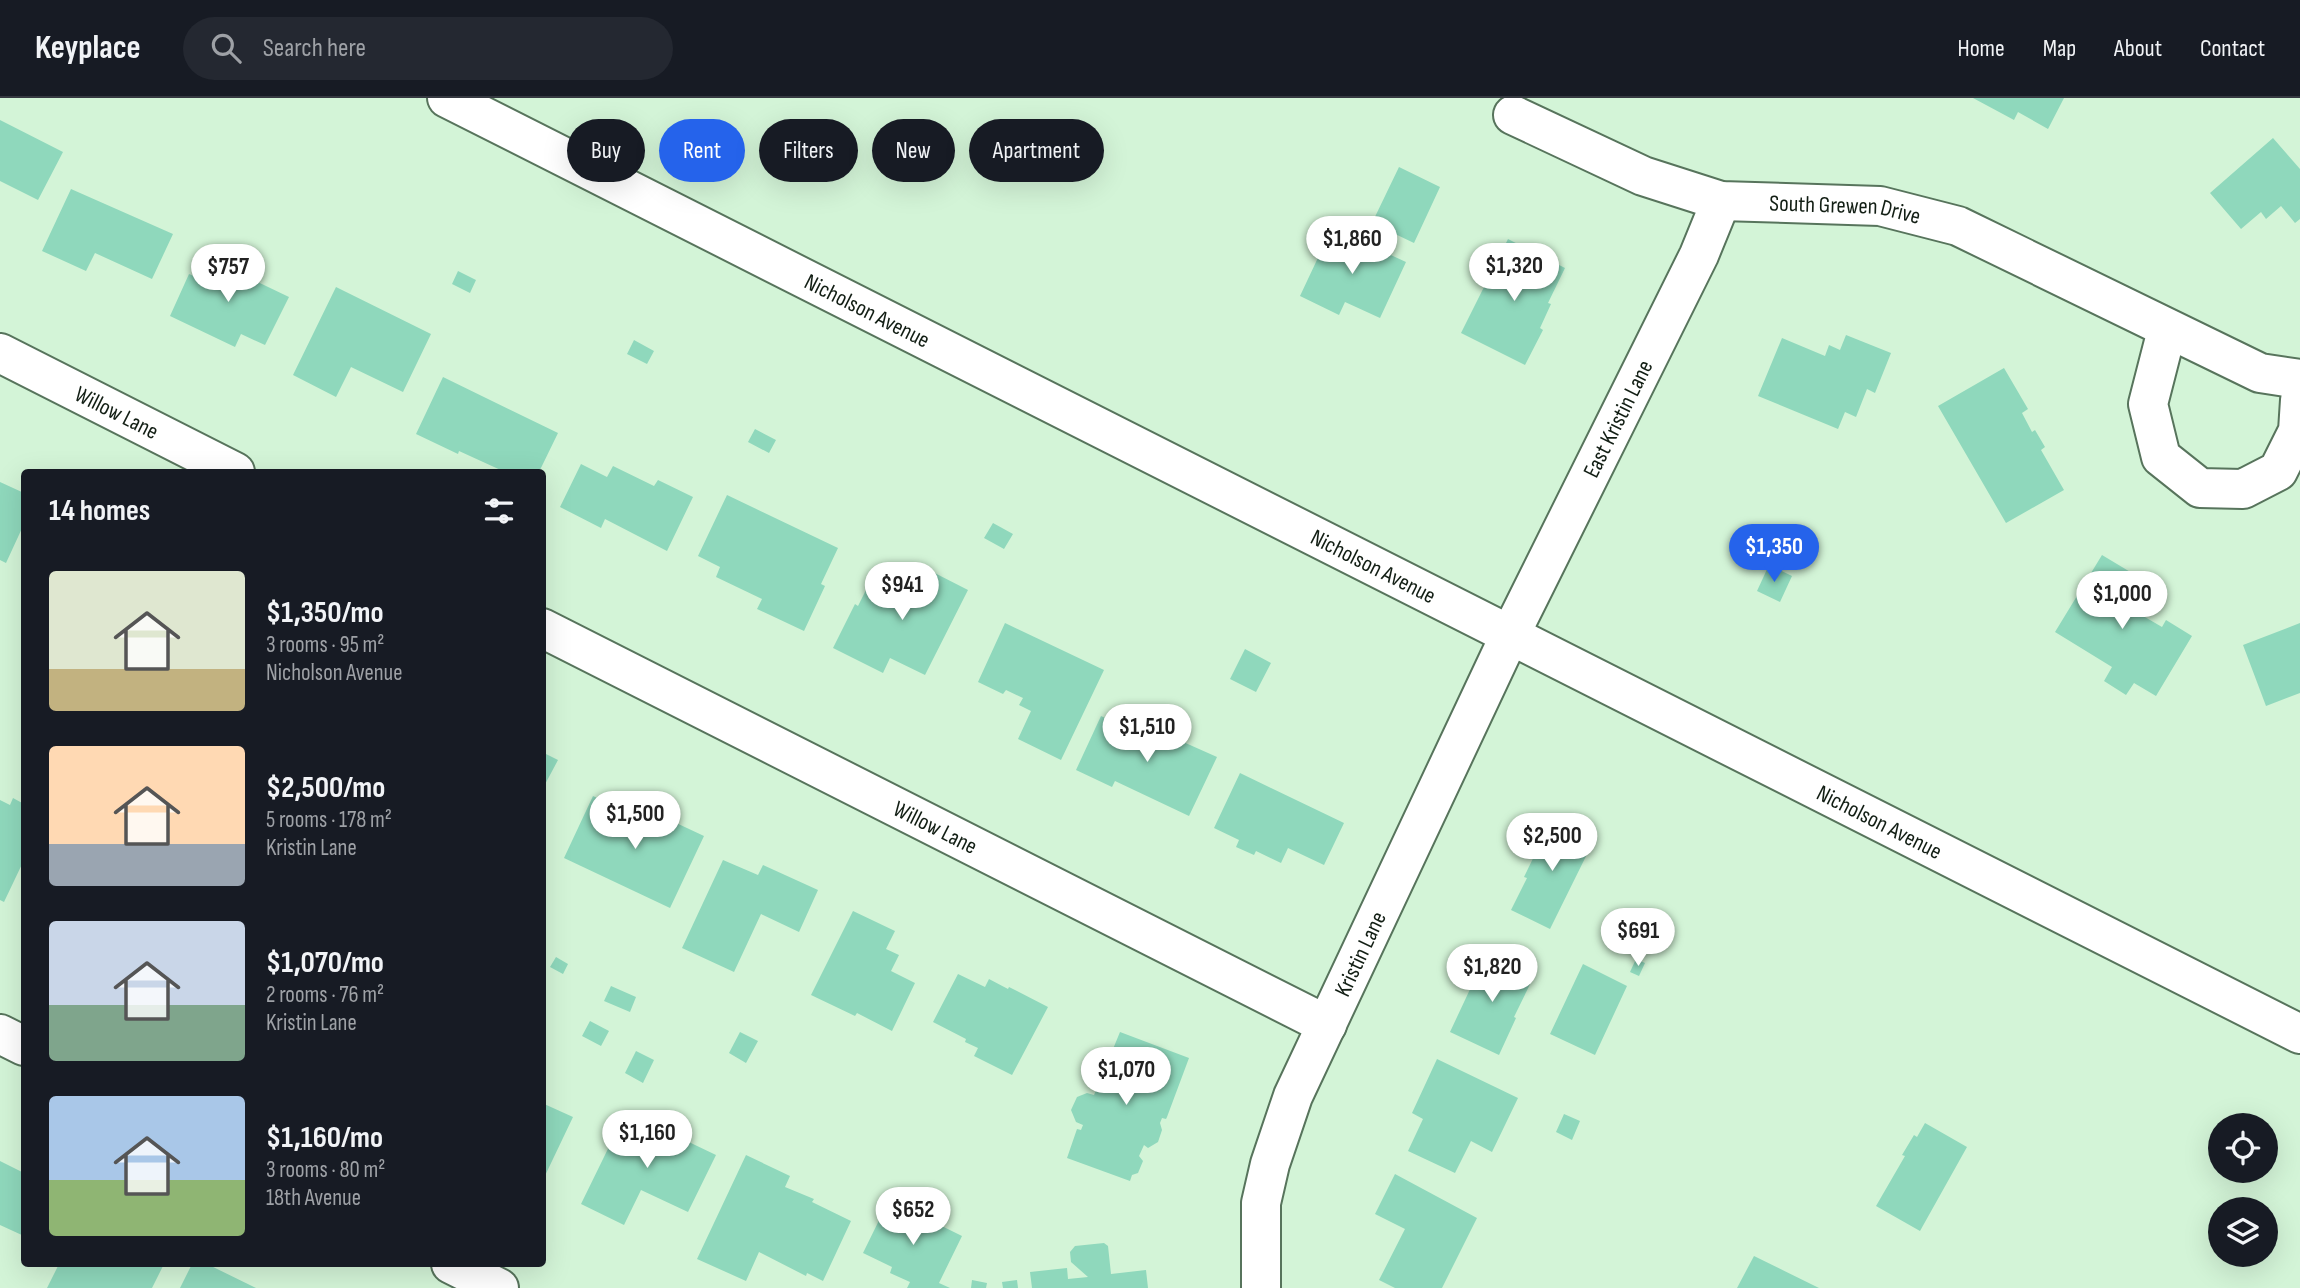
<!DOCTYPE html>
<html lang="en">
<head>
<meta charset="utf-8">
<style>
	:root { --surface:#171b24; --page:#242831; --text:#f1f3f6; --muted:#9ea1a6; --line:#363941; --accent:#2563eb }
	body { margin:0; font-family:"Sofia Sans Condensed",sans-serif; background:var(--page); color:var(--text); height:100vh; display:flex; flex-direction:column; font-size:26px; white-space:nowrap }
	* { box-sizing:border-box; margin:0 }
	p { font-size:23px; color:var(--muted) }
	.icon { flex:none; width:38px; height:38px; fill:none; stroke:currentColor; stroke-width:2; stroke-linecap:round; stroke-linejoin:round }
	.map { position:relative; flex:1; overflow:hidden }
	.details { position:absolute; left:21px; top:371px; width:525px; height:798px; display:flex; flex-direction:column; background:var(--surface); border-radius:7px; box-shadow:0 7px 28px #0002 }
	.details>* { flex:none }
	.hud { position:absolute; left:567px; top:21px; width:665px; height:63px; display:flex; gap:14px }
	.controls { position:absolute; left:2208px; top:1015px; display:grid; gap:14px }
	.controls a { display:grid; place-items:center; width:70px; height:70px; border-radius:50%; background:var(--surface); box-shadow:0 7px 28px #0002; font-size:35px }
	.price { position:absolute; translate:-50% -60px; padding:0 16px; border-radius:24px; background:#fff; color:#222; font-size:23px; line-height:46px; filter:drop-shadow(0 2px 4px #0008) }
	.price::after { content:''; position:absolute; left:50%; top:42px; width:21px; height:16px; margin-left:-10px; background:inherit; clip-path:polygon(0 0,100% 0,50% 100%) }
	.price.current { background:var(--accent); color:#fff }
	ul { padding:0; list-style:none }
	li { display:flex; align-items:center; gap:21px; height:175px; padding:0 28px }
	li span { display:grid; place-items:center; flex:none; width:196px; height:140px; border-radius:7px; color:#555 }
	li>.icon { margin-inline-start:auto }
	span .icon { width:84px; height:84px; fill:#fffc; stroke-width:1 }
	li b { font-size:30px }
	h2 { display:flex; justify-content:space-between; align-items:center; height:84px; padding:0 28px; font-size:30px }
	.chip { padding:0 24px; border-radius:32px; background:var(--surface); box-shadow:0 7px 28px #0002; font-size:24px; line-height:63px }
	.chip.current { background:var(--accent); color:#fff }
	header { display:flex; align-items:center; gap:42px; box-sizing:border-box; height:98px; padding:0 35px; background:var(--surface); border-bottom:2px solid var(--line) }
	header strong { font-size:33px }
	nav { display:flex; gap:38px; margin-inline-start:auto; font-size:24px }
	.search { width:490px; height:63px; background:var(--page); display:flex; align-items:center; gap:18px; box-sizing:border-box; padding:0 24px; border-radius:38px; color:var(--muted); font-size:26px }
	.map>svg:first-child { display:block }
	.building { fill:#8fd8bc }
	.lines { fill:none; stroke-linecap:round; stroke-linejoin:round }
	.street-casing { stroke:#57745c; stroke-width:42 }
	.secondary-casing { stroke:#57745c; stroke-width:42 }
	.street { stroke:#fff; stroke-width:38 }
	.secondary { stroke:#fff; stroke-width:38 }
	.labels { text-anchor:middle; stroke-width:5; stroke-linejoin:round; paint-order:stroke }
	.street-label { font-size:23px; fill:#121e14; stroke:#d3f4d7 }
</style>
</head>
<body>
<header>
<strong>Keyplace</strong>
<div class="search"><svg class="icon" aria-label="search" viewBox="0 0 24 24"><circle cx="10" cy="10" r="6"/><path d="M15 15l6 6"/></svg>Search here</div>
<nav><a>Home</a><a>Map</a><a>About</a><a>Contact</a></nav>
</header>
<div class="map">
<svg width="2300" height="1190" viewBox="0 0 2300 1190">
	<rect width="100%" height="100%" fill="#d3f4d7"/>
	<path class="building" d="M 1973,0 L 2064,0 L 2048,31 L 2018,14 L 2014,22 Z
		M 0,22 L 63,54 L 38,102 L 0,83 Z
		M 2273,40 L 2300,71 L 2300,121 L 2295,125 L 2281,108 L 2266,121 L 2261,114 L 2241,131 L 2210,95 Z
		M 1399,69 L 1440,89 L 1414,145 L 1372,125 Z
		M 71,91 L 173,136 L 152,181 L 95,155 L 86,173 L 42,153 Z
		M 1332,130 L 1406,164 L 1380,220 L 1345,204 L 1339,217 L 1300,198 Z
		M 1508,141 L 1565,170 L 1548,205 L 1551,206 L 1540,230 L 1543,232 L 1525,267 L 1461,235 Z
		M 203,158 L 289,199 L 265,247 L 241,236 L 235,249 L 170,218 L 189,176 L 194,178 Z
		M 458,173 L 476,182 L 470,195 L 452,186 Z
		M 336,189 L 431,236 L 403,294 L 351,269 L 336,299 L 293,277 Z
		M 1846,237 L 1891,255 L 1875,295 L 1867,291 L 1856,319 L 1845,314 L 1838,331 L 1758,298 L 1782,240 L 1825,258 L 1829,247 L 1840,252 Z
		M 634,242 L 654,253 L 647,266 L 627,256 Z
		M 2004,270 L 2028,311 L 2022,315 L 2032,334 L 2035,332 L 2045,349 L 2041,352 L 2064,392 L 2006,425 L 1938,308 Z
		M 443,279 L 558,335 L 539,374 L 505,374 L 459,353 L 458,356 L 416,336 Z
		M 755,331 L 776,342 L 769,355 L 748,344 Z
		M 581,366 L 607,379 L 613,368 L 654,388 L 658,382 L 693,399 L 667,453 L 605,421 L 601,430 L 560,409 Z
		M 0,384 L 24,395 L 24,426 L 6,465 L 0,462 Z
		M 727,397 L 838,450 L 821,486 L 825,488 L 804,533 L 757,511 L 762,501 L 716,479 L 720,469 L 698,458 Z
		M 993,425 L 1013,436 L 1004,451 L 984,440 Z
		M 2102,457 L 2142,481 L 2126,508 L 2162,529 L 2166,522 L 2192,538 L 2156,598 L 2134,585 L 2126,597 L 2104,583 L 2112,569 L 2055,534 Z
		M 917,466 L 968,492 L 925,577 L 890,560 L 883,575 L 833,550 L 855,506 L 858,508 L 868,488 L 888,498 L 894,485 L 905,491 Z
		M 1769,467 L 1792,478 L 1780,504 L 1757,493 Z
		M 1005,525 L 1104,572 L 1061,662 L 1018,641 L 1031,613 L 1019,607 L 1023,600 L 1006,592 L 1003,596 L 978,584 Z
		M 2300,525 L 2300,595 L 2266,608 L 2243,547 Z
		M 1245,551 L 1271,565 L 1256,594 L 1230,581 Z
		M 1101,618 L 1133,633 L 1135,628 L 1170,644 L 1172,639 L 1217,659 L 1189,718 L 1115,683 L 1112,689 L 1076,672 Z
		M 542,654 L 558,662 L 542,692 Z
		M 1240,675 L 1344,725 L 1324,767 L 1288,750 L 1281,765 L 1256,753 L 1254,757 L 1236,749 L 1239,742 L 1214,730 Z
		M 593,698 L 652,726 L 657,716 L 704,738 L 670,810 L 564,760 Z
		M 13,700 L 24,706 L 24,762 L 4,804 L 0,802 L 0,702 L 10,707 Z
		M 1553,719 L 1595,740 L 1550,831 L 1511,812 L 1527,780 L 1524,779 Z
		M 723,762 L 758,777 L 763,767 L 818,792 L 799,834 L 761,816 L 734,874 L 682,850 Z
		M 853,813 L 895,833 L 886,851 L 899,857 L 891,873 L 915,885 L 892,933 L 857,915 L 855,918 L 811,897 Z
		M 1487,855 L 1534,878 L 1514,919 L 1516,920 L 1499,957 L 1450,934 Z
		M 556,859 L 568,866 L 563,876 L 550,869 Z
		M 1636,861 L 1645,865 L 1639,878 L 1630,874 Z
		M 1583,866 L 1627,888 L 1595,957 L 1550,936 Z
		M 958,876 L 985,889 L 989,881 L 1008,891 L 1009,889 L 1048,909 L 1012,977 L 974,958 L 978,950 L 965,944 L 966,941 L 933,924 Z
		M 611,888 L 636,899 L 630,914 L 604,903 Z
		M 590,923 L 609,933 L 601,948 L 582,938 Z
		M 740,934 L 758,943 L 746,965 L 729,955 Z
		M 1120,934 L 1189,960 L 1167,1019 L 1166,1021 L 1162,1020 L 1160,1025 L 1162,1032 L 1158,1044 L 1148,1050 L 1144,1047 L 1139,1058 L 1143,1063 L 1138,1075 L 1132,1077 L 1130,1083 L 1067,1060 L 1077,1031 L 1081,1032 L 1083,1027 L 1076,1024 L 1071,1012 L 1077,999 L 1087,995 L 1094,997 Z
		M 636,953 L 654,962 L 643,985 L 625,975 Z
		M 1437,961 L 1518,1000 L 1492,1054 L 1471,1043 L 1455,1075 L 1408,1053 L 1423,1021 L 1412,1015 Z
		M 542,1005 L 573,1019 L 542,1084 Z
		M 626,1014 L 716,1057 L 688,1114 L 641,1092 L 624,1127 L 581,1106 Z
		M 1564,1016 L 1580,1023 L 1572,1042 L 1556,1034 Z
		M 1925,1025 L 1967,1049 L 1920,1133 L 1876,1108 L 1905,1058 L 1902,1057 L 1914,1037 L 1917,1039 Z
		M 746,1057 L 790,1078 L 785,1089 L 814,1101 L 812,1104 L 851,1123 L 823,1183 L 807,1175 L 806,1178 L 759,1154 L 746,1183 L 697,1161 Z
		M 0,1063 L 24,1075 L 24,1138 L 0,1127 Z
		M 1395,1076 L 1477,1120 L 1442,1190 L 1395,1190 L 1379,1182 L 1405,1131 L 1375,1116 Z
		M 889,1102 L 962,1138 L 939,1185 L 950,1190 L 907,1190 L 910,1184 L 890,1175 L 892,1169 L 863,1155 Z
		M 1104,1145 L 1108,1148 L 1111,1176 L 1146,1172 L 1148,1190 L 1032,1190 L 1030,1174 L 1067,1170 L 1068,1181 L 1088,1179 L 1071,1164 L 1070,1154 L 1075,1148 Z
		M 1754,1158 L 1819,1190 L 1737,1190 Z
		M 59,1166 L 164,1166 L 152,1190 L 47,1190 Z
		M 192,1166 L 207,1166 L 256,1190 L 180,1190 Z
		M 972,1182 L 987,1185 L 986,1190 L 971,1190 Z
		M 1017,1182 L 1018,1190 L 1003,1190 L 1002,1184 Z"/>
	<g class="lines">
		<defs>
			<g id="street">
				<path id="s1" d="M 1513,17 L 1643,78 L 1721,103 L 1880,108 L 1958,128 L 2260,275 L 2300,281"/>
				<path d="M 2167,232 L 2148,306 L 2161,359 L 2200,390 L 2243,391 L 2278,373 L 2298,333 L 2300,302"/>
				<path id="s2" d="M 0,255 L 235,374"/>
				<path id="s3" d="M 542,530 L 1327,927"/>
				<path d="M 0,936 L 24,948"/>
				<path d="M 451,1166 L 499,1190"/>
				<path id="s4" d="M 1261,1190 L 1261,1105 L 1270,1066 L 1293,998 L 1510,537 L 1699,157 L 1721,103"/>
			</g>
			<g id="secondary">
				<path id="s5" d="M 447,0 L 2300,936"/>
			</g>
		</defs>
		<use href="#street" class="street-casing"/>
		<use href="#secondary" class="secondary-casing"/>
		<use href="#street" class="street"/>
		<use href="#secondary" class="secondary"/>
	</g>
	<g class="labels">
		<g class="street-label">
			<text dy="8" stroke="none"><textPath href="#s1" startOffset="350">South Grewen Drive</textPath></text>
			<text dy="8" stroke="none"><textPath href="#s5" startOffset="471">Nicholson Avenue</textPath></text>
			<text dy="8" stroke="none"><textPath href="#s2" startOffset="131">Willow Lane</textPath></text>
			<text dy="8" stroke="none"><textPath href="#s4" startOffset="948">East Kristin Lane</textPath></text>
			<text dy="8" stroke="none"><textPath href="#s5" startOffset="1038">Nicholson Avenue</textPath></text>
			<text dy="8" stroke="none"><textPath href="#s5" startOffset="1605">Nicholson Avenue</textPath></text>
			<text dy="8" stroke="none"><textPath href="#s3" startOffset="441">Willow Lane</textPath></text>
			<text dy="8" stroke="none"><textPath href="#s4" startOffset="354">Kristin Lane</textPath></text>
		</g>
	</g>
</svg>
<div class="controls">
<a><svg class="icon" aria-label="locate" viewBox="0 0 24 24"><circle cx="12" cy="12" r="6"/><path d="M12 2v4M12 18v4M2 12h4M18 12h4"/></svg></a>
<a><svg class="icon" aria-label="layers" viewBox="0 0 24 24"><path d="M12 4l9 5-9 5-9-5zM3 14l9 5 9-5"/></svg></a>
</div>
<b class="price" style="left:1352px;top:178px">$1,860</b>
<b class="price" style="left:1514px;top:205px">$1,320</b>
<b class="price" style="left:228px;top:206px">$757</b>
<b class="price current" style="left:1774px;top:486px">$1,350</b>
<b class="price" style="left:902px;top:524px">$941</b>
<b class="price" style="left:2122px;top:533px">$1,000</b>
<b class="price" style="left:1147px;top:666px">$1,510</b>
<b class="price" style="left:635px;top:753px">$1,500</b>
<b class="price" style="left:1552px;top:775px">$2,500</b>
<b class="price" style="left:1638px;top:870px">$691</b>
<b class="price" style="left:1492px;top:906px">$1,820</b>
<b class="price" style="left:1126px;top:1009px">$1,070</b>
<b class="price" style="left:647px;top:1072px">$1,160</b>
<b class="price" style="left:913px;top:1149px">$652</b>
<div class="hud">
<a class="chip">Buy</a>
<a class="chip current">Rent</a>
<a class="chip">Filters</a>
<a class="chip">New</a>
<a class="chip">Apartment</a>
</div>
<section class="details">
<h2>14 homes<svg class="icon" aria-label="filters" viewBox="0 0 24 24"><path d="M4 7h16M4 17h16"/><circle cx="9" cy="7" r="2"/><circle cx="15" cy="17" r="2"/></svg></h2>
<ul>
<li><span style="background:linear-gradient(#dfe7d0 70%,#c2b280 0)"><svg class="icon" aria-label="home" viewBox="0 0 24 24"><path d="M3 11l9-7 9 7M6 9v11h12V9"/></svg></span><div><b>$1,350/mo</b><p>3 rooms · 95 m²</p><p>Nicholson Avenue</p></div></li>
<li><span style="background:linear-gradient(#ffd9b3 70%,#9aa5b1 0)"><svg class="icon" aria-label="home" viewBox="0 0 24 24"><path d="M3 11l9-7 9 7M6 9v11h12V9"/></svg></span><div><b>$2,500/mo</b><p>5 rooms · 178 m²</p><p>Kristin Lane</p></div></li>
<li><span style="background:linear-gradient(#c9d6e8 60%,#7fa58c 0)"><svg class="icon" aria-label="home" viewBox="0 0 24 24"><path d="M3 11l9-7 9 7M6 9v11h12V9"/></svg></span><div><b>$1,070/mo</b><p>2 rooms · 76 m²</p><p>Kristin Lane</p></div></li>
<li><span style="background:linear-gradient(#a9c7e8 60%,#8fb573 0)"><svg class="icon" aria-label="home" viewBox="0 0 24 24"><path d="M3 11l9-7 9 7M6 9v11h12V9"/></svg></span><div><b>$1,160/mo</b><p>3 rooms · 80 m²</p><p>18th Avenue</p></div></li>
</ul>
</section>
</div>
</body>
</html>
